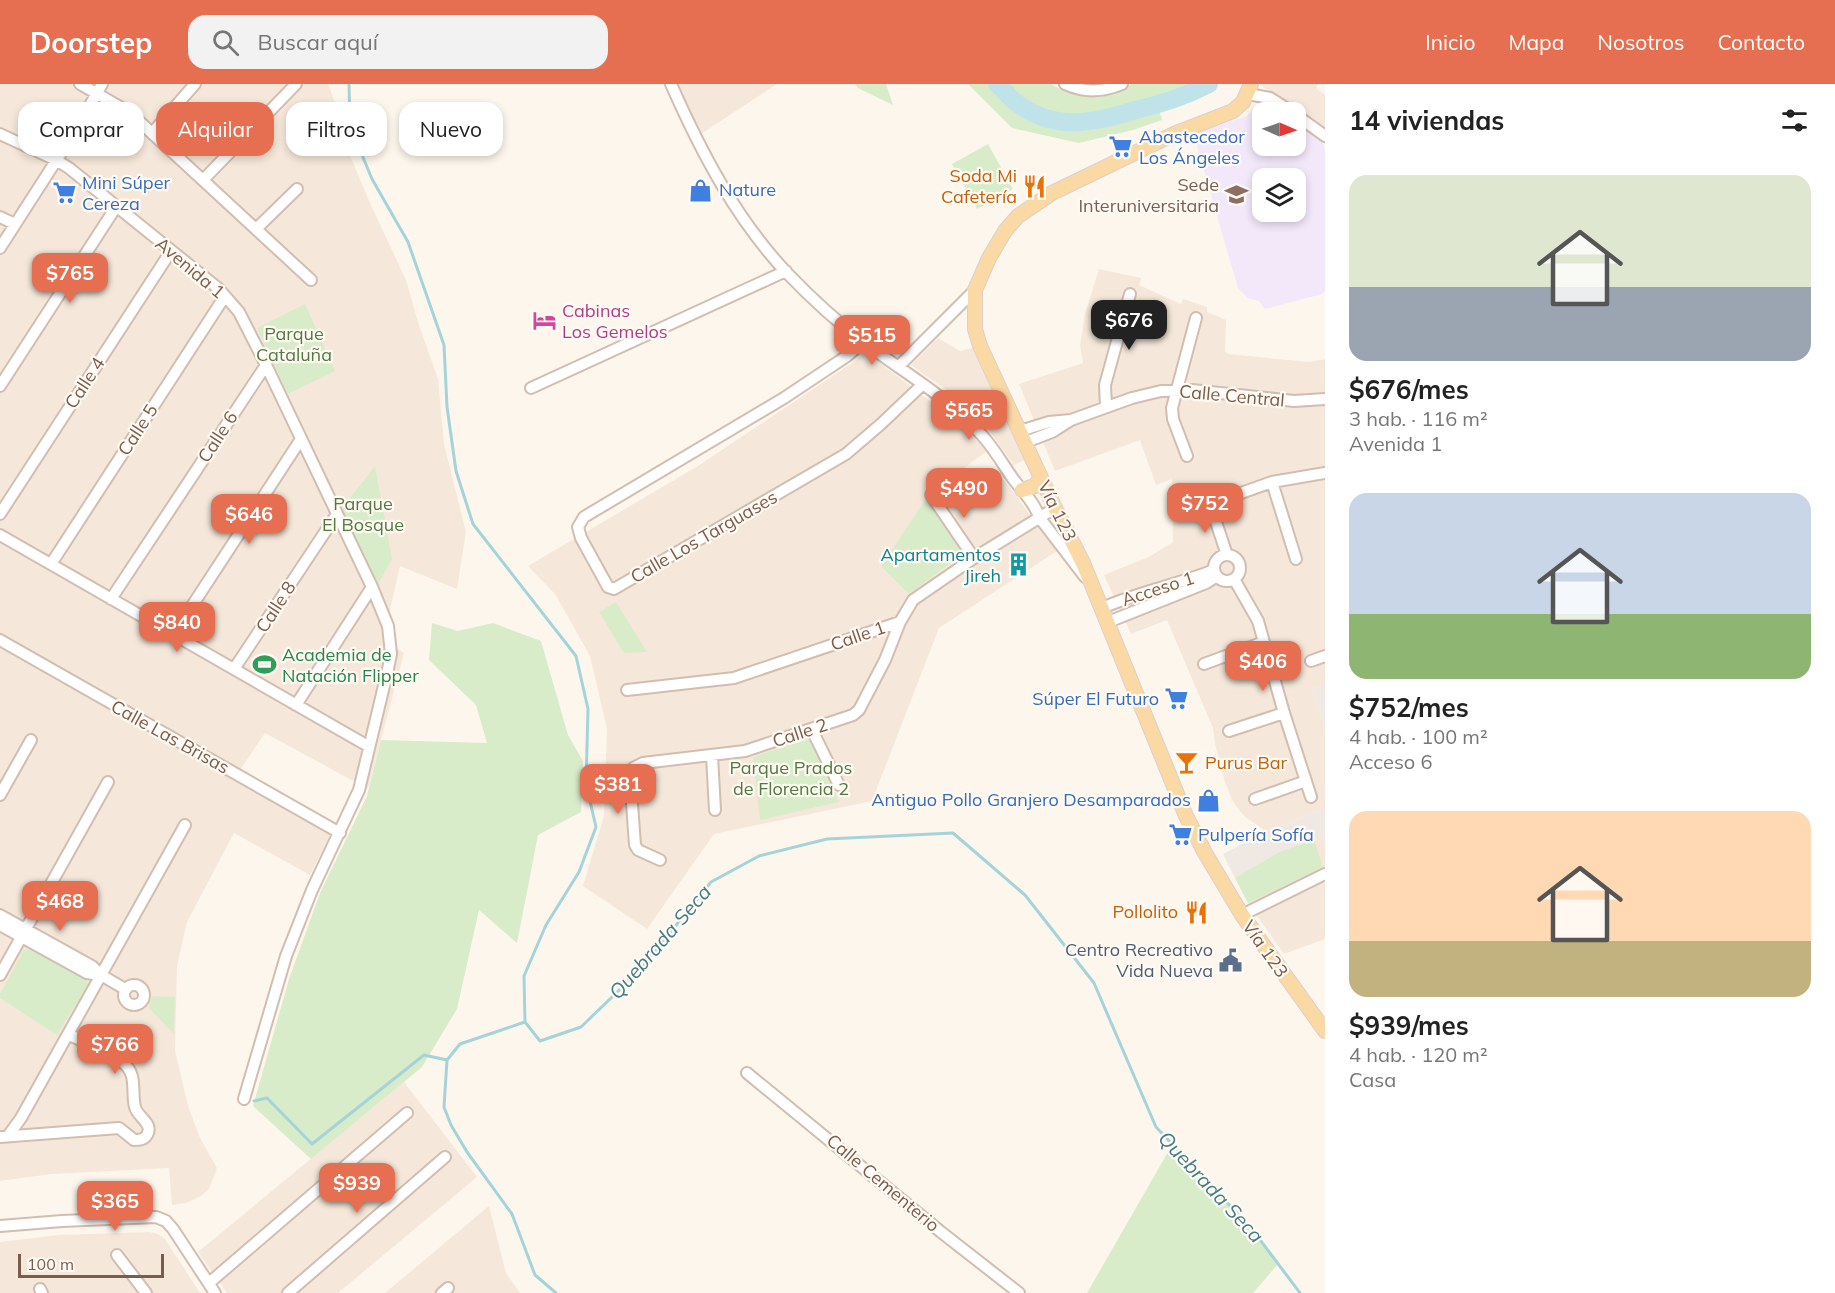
<!DOCTYPE html>
<html lang="es">
<head>
<meta charset="utf-8">
<style>
	:root { --surface:#fff; --page:#f2f2f2; --text:#222; --muted:#767676; --accent:#e76f51 }
	body { margin:0; font-family:Mulish,sans-serif; background:var(--page); color:var(--text); height:100vh; display:flex; flex-direction:column; font-size:22px; white-space:nowrap }
	* { box-sizing:border-box; margin:0 }
	p { font-size:20px; color:var(--muted) }
	.icon { flex:none; width:33px; height:33px; fill:none; stroke:currentColor; stroke-width:2; stroke-linecap:round; stroke-linejoin:round }
	.map { position:relative; flex:1; overflow:hidden }
	.side { display:flex; flex-direction:column; background:var(--surface); width:510px }
	.side>* { flex:none }
	.hud { position:absolute; left:18px; top:18px; width:570px; height:54px; display:flex; gap:12px }
	.needle { width:39px; rotate:92deg }
	.buttons { position:absolute; left:1252px; top:18px; display:grid; gap:12px }
	.buttons a { display:grid; place-items:center; width:54px; height:54px; border-radius:12px; background:var(--surface); box-shadow:0 3px 9px #0003; font-size:30px }
	.scale { position:absolute; left:18px; bottom:15px; width:146px; box-sizing:border-box; padding-left:6px; border:3px solid #7a5c4d; border-top:0; font-size:16px; line-height:21px; white-space:nowrap; color:#7a5c4d; -webkit-text-stroke:4px #fffaf3; paint-order:stroke }
	.price { position:absolute; translate:-50% -51px; padding:0 14px; border-radius:12px; background:var(--accent); color:#fff; font-size:20px; line-height:39px; filter:drop-shadow(0 2px 3px #0008) }
	.price::after { content:''; position:absolute; left:50%; top:36px; width:18px; height:14px; margin-left:-9px; background:inherit; clip-path:polygon(0 0,100% 0,50% 100%) }
	.price.current { background:#222; color:#fff }
	ul { padding:0; list-style:none }
	li { display:grid; align-content:center; gap:12px; height:318px; padding:0 24px }
	li span { display:grid; place-items:center; height:186px; border-radius:18px; color:#555 }
	li>.icon { margin-inline-start:auto }
	span .icon { width:108px; height:108px; fill:#fffc; stroke-width:1 }
	li b { font-size:26px }
	h2 { display:flex; justify-content:space-between; align-items:center; height:72px; padding:0 24px; font-size:26px }
	.pill { padding:0 21px; border-radius:18px; background:var(--surface); box-shadow:0 3px 9px #0003; font-size:21px; line-height:54px }
	.pill.current { background:var(--accent); color:#fff }
	header { display:flex; align-items:center; gap:36px; box-sizing:border-box; height:84px; padding:0 30px; background:var(--accent); color:#fff }
	header strong { font-size:28px }
	nav { display:flex; gap:33px; margin-inline-start:auto; font-size:21px }
	.search { width:420px; height:54px; background:var(--page); display:flex; align-items:center; gap:15px; box-sizing:border-box; padding:0 21px; border-radius:18px; color:var(--muted); font-size:22px }
	main { display:flex; flex:1; min-height:0 }
	.map>svg:first-child { display:block }
	.residential { fill:#f5e8da }
	.industrial { fill:#efe9e4 }
	.education { fill:#f3e8fa; fill-rule:evenodd }
	.green { fill:#d8ecc9 }
	.lines { fill:none; stroke-linecap:round; stroke-linejoin:round }
	.stream { stroke:#a5d3da; stroke-width:3 }
	.river { stroke:#bfe3e8; stroke-width:18 }
	.minor-casing { stroke:#d1beb0; stroke-width:14 }
	.major-casing { stroke:#dad1cd; stroke-width:16 }
	.minor { stroke:#fff; stroke-width:10 }
	.major { stroke:#fbd9a5; stroke-width:14 }
	.labels { text-anchor:middle; stroke-width:4.5; stroke-linejoin:round; paint-order:stroke }
	.shop-label { font-size:18px; fill:#366cbe; stroke:#fffaf3; text-anchor:start }
	.food-label { font-size:18px; fill:#c56008; stroke:#fffaf3; text-anchor:end }
	.education-label { font-size:18px; fill:#785e54; stroke:#fffaf3; text-anchor:end }
	.street-label { font-size:18px; fill:#7a5c4d; stroke:#fffaf3 }
	.hotel-label { font-size:18px; fill:#b23c85; stroke:#fffaf3; text-anchor:start }
	.park-label { font-size:18px; fill:#537a41; stroke:#fffaf3 }
	.culture-label { font-size:18px; fill:#0d838f; stroke:#fffaf3; text-anchor:end }
	.leisure-label { font-size:18px; fill:#27864d; stroke:#fffaf3; text-anchor:start }
	.service-label { font-size:18px; fill:#4e5e75; stroke:#fffaf3; text-anchor:end }
	.water-label { font-size:20px; font-style:italic; fill:#437c86; stroke:#fffaf3 }
</style>
</head>
<body>
<header>
<strong>Doorstep</strong>
<div class="search"><svg class="icon" aria-label="search" viewBox="0 0 24 24"><circle cx="10" cy="10" r="6"/><path d="M15 15l6 6"/></svg>Buscar aquí</div>
<nav><a>Inicio</a><a>Mapa</a><a>Nosotros</a><a>Contacto</a></nav>
</header>
<main>
<div class="map">
<svg width="1325" height="1209" viewBox="0 0 1325 1209">
	<rect width="100%" height="100%" fill="#fdf6ec"/>
	<path class="residential" d="M 0,0 L 328,0 L 338,27 L 346,62 L 370,119 L 406,196 L 418,238 L 438,295 L 444,360 L 466,448 L 457,505 L 400,482 L 389,530 L 393,561 L 404,569 L 368,705 L 265,649 L 240,686 L 336,739 L 310,791 L 234,749 L 187,838 L 177,882 L 175,966 L 188,1022 L 200,1054 L 217,1084 L 209,1105 L 201,1112 L 186,1119 L 172,1121 L 169,1084 L 52,1090 L 0,1097 Z
		M 677,0 L 777,0 L 701,50 Z
		M 1262,0 L 1318,0 L 1316,4 L 1325,11 L 1325,43 L 1262,2 Z
		M 1099,185 L 1141,194 L 1139,201 L 1181,220 L 1183,215 L 1207,223 L 1207,228 L 1226,236 L 1225,267 L 1228,270 L 1309,278 L 1325,275 L 1325,600 L 1312,605 L 1325,647 L 1325,725 L 1266,747 L 1245,733 L 1233,718 L 1225,698 L 1215,660 L 1213,644 L 1167,536 L 1131,550 L 1104,491 L 1149,473 L 1173,458 L 1172,395 L 1156,401 L 1140,356 L 1055,387 L 1019,300 L 1083,279 L 1080,261 L 1085,230 Z
		M 938,254 L 960,267 L 972,264 L 1025,376 L 1014,381 L 987,344 L 974,330 L 952,310 L 911,281 Z
		M 867,269 L 969,347 L 987,367 L 937,404 L 949,422 L 999,389 L 1057,467 L 939,544 L 872,717 L 714,750 L 647,845 L 583,802 L 604,732 L 607,645 L 590,572 L 555,510 L 528,482 L 698,382 Z
		M 1325,753 L 1325,855 L 1284,870 L 1248,819 L 1235,794 L 1279,768 Z
		M 404,998 L 477,1093 L 338,1209 L 227,1209 L 198,1168 Z
		M 489,1122 L 506,1189 L 520,1209 L 385,1209 Z
		M 149,1148 L 158,1150 L 165,1155 L 200,1209 L 0,1209 L 0,1158 L 59,1151 Z"/>
	<path class="industrial" d="M 1325,600 L 1325,647 L 1312,605 Z
		M 1325,725 L 1325,753 L 1279,768 L 1235,794 L 1223,770 L 1266,747 Z"/>
	<path class="education" d="M 1267,21 L 1283,28 L 1263,28 L 1263,62 L 1296,62 L 1296,38 L 1323,58 L 1325,66 L 1325,207 L 1322,210 L 1265,225 L 1259,217 L 1248,214 L 1238,204 L 1193,49 L 1247,32 L 1256,22 ZM 1263,94 L 1296,94 L 1296,128 L 1263,128 Z"/>
	<path class="green" d="M 855,0 L 886,0 L 893,21 L 858,4 Z
		M 968,0 L 1051,0 L 1065,8 L 1091,13 L 1133,0 L 1204,0 L 1183,11 L 1157,18 L 1162,36 L 1133,46 L 1079,59 L 1012,44 Z
		M 988,60 L 1013,105 L 977,125 L 952,80 Z
		M 305,220 L 335,287 L 288,310 L 257,244 Z
		M 375,382 L 392,475 L 375,506 L 339,428 Z
		M 927,413 L 964,469 L 909,510 L 881,482 Z
		M 616,518 L 647,568 L 624,569 L 599,528 Z
		M 432,539 L 458,547 L 493,539 L 541,557 L 568,651 L 583,677 L 581,728 L 538,751 L 517,859 L 479,826 L 457,925 L 422,983 L 311,1075 L 253,1022 L 289,895 L 320,809 L 367,712 L 381,656 L 487,659 L 476,621 L 429,576 Z
		M 809,655 L 839,718 L 760,736 L 753,673 Z
		M 1314,756 L 1323,783 L 1248,819 L 1235,794 L 1279,768 Z
		M 31,864 L 86,894 L 88,901 L 57,951 L 0,914 L 0,910 L 24,866 Z
		M 152,912 L 175,913 L 174,950 L 149,924 Z
		M 1168,1068 L 1250,1141 L 1278,1180 L 1253,1209 L 1087,1209 Z"/>
	<g class="lines">
		<path class="stream" d="M 349,0 L 350,42 L 372,95 L 408,158 L 444,261 L 447,323 L 456,387 L 473,440 L 576,572 L 588,625 L 586,700 L 596,743 L 579,788 L 546,841 L 524,892 L 525,938 L 540,957 L 581,943 L 640,886 L 711,798 L 759,772 L 827,755 L 953,749 L 1025,811 L 1094,899 L 1156,1043 L 1252,1145 L 1300,1209
			M 525,938 L 460,960 L 447,976 L 444,1023 L 451,1041 L 467,1068 L 512,1130 L 535,1191 L 556,1209
			M 254,1017 L 267,1014 L 312,1060 L 424,971 L 447,976"/>
		<path class="river" d="M 997,0 C 1005,7 1012,17 1021,22 C 1059,48 1095,38 1136,26 C 1163,19 1184,13 1209,0"/>
		<defs>
			<path id="minor" d="M 80,0 L 129,28 L 311,196
				M 671,0 C 701,68 736,135 787,189 C 811,214 837,238 865,259 C 902,287 944,311 976,345 C 992,360 1001,378 1014,396 C 1023,408 1035,419 1039,433 L 1085,493
				M 1065,0 C 1085,9 1102,8 1122,0
				M 1248,10 L 1270,14 L 1292,28
				M 1296,31 L 1325,52
				M 153,48 L 195,0
				M 0,50 L 56,76 L 69,84 L 219,205 L 239,228 L 266,281 L 372,503 L 388,542 L 391,570 L 388,585 L 359,706 L 312,806 L 286,872 L 244,1015
				M 204,95 L 296,0
				M 0,133 L 15,140
				M 257,144 L 297,105
				M 0,164 L 79,41 L 102,0
				M 863,258 L 847,272 L 784,314 L 584,433 L 578,443 L 581,454 L 608,503 L 614,505 L 846,370 L 881,340 L 922,301
				M 898,283 L 975,206
				M 0,302 L 116,123
				M 531,304 L 786,187
				M 1106,323 L 1105,301 L 1130,210
				M 1020,347 L 1049,338 L 1071,336
				M 1026,358 L 1052,348 L 1071,336 L 1132,314 L 1161,307 L 1192,306 L 1294,317 L 1325,315
				M 1187,372 L 1173,335 L 1172,324 L 1196,234
				M 1272,398 L 1296,475
				M 931,411 L 974,474
				M 0,430 L 171,167
				M 0,451 L 368,662
				M 1227,471 L 1210,420 L 1272,398 L 1325,389
				M1214 484a13 13 0 1 1 26 0a13 13 0 1 1-26 0Z
				M 51,480 L 225,212
				M 1234,495 L 1258,537 L 1284,629 L 1311,713
				M 111,515 L 266,281
				M 1102,524 C 1138,508 1177,501 1214,486
				M 1108,538 L 1206,499 L 1217,492
				M 173,551 L 301,355
				M 0,556 L 340,749
				M 1311,577 L 1325,572
				M 1204,580 L 1264,558
				M 234,585 L 337,430
				M 627,606 L 734,594 L 900,538
				M 296,621 L 372,503
				M 812,646 L 839,701
				M 1229,647 L 1284,629
				M 712,672 L 715,726
				M 0,711 L 31,656
				M 1255,715 L 1306,697
				M 660,776 L 638,766 L 635,761 L 630,692 L 633,684 L 643,679 L 745,667 L 853,631 L 859,626 L 885,576 L 900,538 L 913,516 L 974,474 L 1055,424
				M 0,831 L 92,882 L 101,891 L 125,905
				M 1242,831 L 1325,790
				M 0,841 L 87,889 L 100,891
				M 0,891 L 108,698
				M124 911a10 10 0 1 1 20 0a10 10 0 1 1-20 0Z
				M 747,989 L 941,1148 L 1019,1209
				M 8,1052 L 21,1034 L 185,741
				M 0,1053 L 119,1044 L 134,1056 C 139,1056 144,1056 147,1051 C 154,1039 137,1033 135,1023 C 131,1008 138,990 123,979 C 109,967 85,959 68,950
				M 0,1142 L 62,1137 L 156,1133 L 166,1137 L 173,1145 L 215,1209
				M 117,1171 L 146,1209
				M 209,1199 L 407,1029
				M 40,1205 L 42,1209
				M 288,1209 L 445,1073
				M 442,1209 L 448,1204"/>
			<path id="major" d="M 1251,0 L 1243,18 L 1233,27 L 1174,50 L 1081,95 L 1052,109 L 1018,132 L 1005,147 L 989,174 L 975,206 L 975,245 L 980,262 L 1055,424 L 1083,479 L 1186,732 L 1205,769 L 1242,831 L 1325,947
				M 1022,406 L 1035,402 L 1041,393"/>
		</defs>
		<use href="#minor" class="minor-casing"/>
		<use href="#major" class="major-casing"/>
		<use href="#minor" class="minor"/>
		<use href="#major" class="major"/>
	</g>
	<defs>
		<symbol id="supermarket-bare" viewBox="-9 -9 18 18"><path d="M-6-5.5h2.5l.6 2H6L4.5 2H-2.5L-4.4-4H-6ZM-1.5 3.2a1.3 1.3 0 1 0 .1 0ZM3 3.2a1.3 1.3 0 1 0 .1 0Z" fill="#3f7fe0" stroke="#fffaf3" stroke-width="2.5" paint-order="stroke"/></symbol>
		<symbol id="restaurant-bare" viewBox="-9 -9 18 18"><path d="M-5-6h1v4h1v-4h1v4h1v-4h1v5L-1.5 .5V6h-2V.5L-5-1ZM5-6V6H3V1.5H1.5Q1.5-4 5-6Z" fill="#e8710a" stroke="#fffaf3" stroke-width="2.5" paint-order="stroke"/></symbol>
		<symbol id="shop-bare" viewBox="-9 -9 18 18"><path d="M-5-2.5h2.3a2.7 3.5 0 0 1 5.4 0H5L5.5 6h-11ZM-1.5-2.5h3a1.5 2.3 0 0 0-3 0Z" fill="#3f7fe0" stroke="#fffaf3" stroke-width="2.5" paint-order="stroke"/></symbol>
		<symbol id="university-bare" viewBox="-9 -9 18 18"><path d="M0-5L7-2L0 1L-7-2ZM-4 1L0 2.5L4 1V4Q0 6-4 4Z" fill="#8d6e63" stroke="#fffaf3" stroke-width="2.5" paint-order="stroke"/></symbol>
		<symbol id="hotel-bare" viewBox="-9 -9 18 18"><path d="M-6-4.5h1.5V1H6V5H4.5V3h-9V5H-6ZM-4 0a1.8 1.8 0 1 1 3.6 0ZM.5 0V-2.5h3Q6-2.5 6 0Z" fill="#d1479c" stroke="#fffaf3" stroke-width="2.5" paint-order="stroke"/></symbol>
		<symbol id="building-bare" viewBox="-9 -9 18 18"><path d="M-4-6H4V6H1V3H-1V6H-4ZM-2.5-4.3h1.7v1.8h-1.7ZM.8-4.3h1.7v1.8H.8ZM-2.5-1h1.7V.8h-1.7ZM.8-1h1.7V.8H.8Z" fill="#0f9aa8" stroke="#fffaf3" stroke-width="2.5" paint-order="stroke"/></symbol>
		<symbol id="stadium-bare" viewBox="-9 -9 18 18"><path d="M0-5a6.5 5 0 1 0 0 10a6.5 5 0 1 0 0-10ZM-3.5-1.8h7v3.6h-7Z" fill="#2e9e5b" stroke="#fffaf3" stroke-width="2.5" paint-order="stroke"/></symbol>
		<symbol id="bar-bare" viewBox="-9 -9 18 18"><path d="M-6-5H6L.8 .8V4.5H3.5V6h-7V4.5H-.8V.8Z" fill="#e8710a" stroke="#fffaf3" stroke-width="2.5" paint-order="stroke"/></symbol>
		<symbol id="civic-bare" viewBox="-9 -9 18 18"><path d="M-.6-6.5H3V-4.5H.6V-3L4-1V1h2V6H-6V1h2V-1L-.6-3ZM-1.2 2.5V6h2.4V2.5Z" fill="#5c6f8a" stroke="#fffaf3" stroke-width="2.5" paint-order="stroke"/></symbol>
	</defs>
	<g fill-rule="evenodd">
		<use href="#supermarket-bare" x="1104" y="46" width="33" height="33"/>
		<use href="#restaurant-bare" x="1018" y="86" width="33" height="33"/>
		<use href="#shop-bare" x="684" y="90" width="33" height="33"/>
		<use href="#supermarket-bare" x="48" y="92" width="33" height="33"/>
		<use href="#university-bare" x="1220" y="94" width="33" height="33"/>
		<use href="#hotel-bare" x="528" y="220" width="33" height="33"/>
		<use href="#building-bare" x="1002" y="464" width="33" height="33"/>
		<use href="#stadium-bare" x="248" y="564" width="33" height="33"/>
		<use href="#supermarket-bare" x="1160" y="598" width="33" height="33"/>
		<use href="#bar-bare" x="1170" y="662" width="33" height="33"/>
		<use href="#shop-bare" x="1192" y="700" width="33" height="33"/>
		<use href="#supermarket-bare" x="1164" y="734" width="33" height="33"/>
		<use href="#restaurant-bare" x="1180" y="812" width="33" height="33"/>
		<use href="#civic-bare" x="1214" y="860" width="33" height="33"/>
	</g>
	<g class="labels">
		<g class="shop-label">
			<text x="1139" y="59">Abastecedor<tspan x="1139" dy="21">Los Ángeles</tspan></text>
			<text x="82" y="105">Mini Súper<tspan x="82" dy="21">Cereza</tspan></text>
			<text x="719" y="112">Nature</text>
			<text x="1159" y="621" text-anchor="end">Súper El Futuro</text>
			<text x="1191" y="722" text-anchor="end">Antiguo Pollo Granjero Desamparados</text>
			<text x="1198" y="757">Pulpería Sofía</text>
		</g>
		<g class="food-label">
			<text x="1017" y="98">Soda Mi<tspan x="1017" dy="21">Cafetería</tspan></text>
			<text x="1205" y="685" text-anchor="start">Purus Bar</text>
			<text x="1178" y="834">Pollolito</text>
		</g>
		<g class="education-label">
			<text x="1219" y="107">Sede<tspan x="1219" dy="21">Interuniversitaria</tspan></text>
		</g>
		<g class="street-label">
			<text transform="translate(190 184) rotate(40)" y="6">Avenida 1</text>
			<text transform="translate(85 299) rotate(-57)" y="6">Calle 4</text>
			<text transform="translate(1232 312) rotate(5)" y="6">Calle Central</text>
			<text transform="translate(138 346) rotate(-57)" y="6">Calle 5</text>
			<text transform="translate(218 353) rotate(-57)" y="6">Calle 6</text>
			<text transform="translate(1057 427) rotate(64)" y="6">Vía 123</text>
			<text transform="translate(704 453) rotate(-30)" y="6">Calle Los Targuases</text>
			<text transform="translate(1158 505) rotate(-18)" y="6">Acceso 1</text>
			<text transform="translate(276 523) rotate(-57)" y="6">Calle 8</text>
			<text transform="translate(858 552) rotate(-19)" y="6">Calle 1</text>
			<text transform="translate(800 649) rotate(-18)" y="6">Calle 2</text>
			<text transform="translate(170 653) rotate(29)" y="6">Calle Las Brisas</text>
			<text transform="translate(1265 865) rotate(55)" y="6">Vía 123</text>
			<text transform="translate(883 1099) rotate(40)" y="6">Calle Cementerio</text>
		</g>
		<g class="hotel-label">
			<text x="562" y="233">Cabinas<tspan x="562" dy="21">Los Gemelos</tspan></text>
		</g>
		<g class="park-label">
			<text x="294" y="256">Parque<tspan x="294" dy="21">Cataluña</tspan></text>
			<text x="363" y="426">Parque<tspan x="363" dy="21">El Bosque</tspan></text>
			<text x="791" y="690">Parque Prados<tspan x="791" dy="21">de Florencia 2</tspan></text>
		</g>
		<g class="culture-label">
			<text x="1001" y="477">Apartamentos<tspan x="1001" dy="21">Jireh</tspan></text>
		</g>
		<g class="leisure-label">
			<text x="282" y="577">Academia de<tspan x="282" dy="21">Natación Flipper</tspan></text>
		</g>
		<g class="service-label">
			<text x="1213" y="872">Centro Recreativo<tspan x="1213" dy="21">Vida Nueva</tspan></text>
		</g>
		<g class="water-label">
			<text transform="translate(660 858) rotate(-49)" y="7">Quebrada Seca</text>
			<text transform="translate(1211 1103) rotate(47)" y="7">Quebrada Seca</text>
		</g>
	</g>
</svg>
<div class="buttons">
<a><svg class="needle" viewBox="-14 -14 28 28"><path d="M0-13l5 13h-10z" fill="#e53935"/><path d="M0 13l5-13h-10z" fill="#767676"/></svg></a>
<a><svg class="icon" aria-label="layers" viewBox="0 0 24 24"><path d="M12 4l9 5-9 5-9-5zM3 14l9 5 9-5"/></svg></a>
</div>
<div class="scale">100 m</div>
<b class="price" style="left:70px;top:220px">$765</b>
<b class="price current" style="left:1129px;top:267px">$676</b>
<b class="price" style="left:872px;top:282px">$515</b>
<b class="price" style="left:969px;top:357px">$565</b>
<b class="price" style="left:964px;top:435px">$490</b>
<b class="price" style="left:1205px;top:450px">$752</b>
<b class="price" style="left:249px;top:461px">$646</b>
<b class="price" style="left:177px;top:569px">$840</b>
<b class="price" style="left:1263px;top:608px">$406</b>
<b class="price" style="left:618px;top:731px">$381</b>
<b class="price" style="left:60px;top:848px">$468</b>
<b class="price" style="left:115px;top:991px">$766</b>
<b class="price" style="left:357px;top:1130px">$939</b>
<b class="price" style="left:115px;top:1148px">$365</b>
<div class="hud">
<a class="pill">Comprar</a>
<a class="pill current">Alquilar</a>
<a class="pill">Filtros</a>
<a class="pill">Nuevo</a>
</div>
</div>
<section class="side">
<h2>14 viviendas<svg class="icon" aria-label="filters" viewBox="0 0 24 24"><path d="M4 7h16M4 17h16"/><circle cx="9" cy="7" r="2"/><circle cx="15" cy="17" r="2"/></svg></h2>
<ul>
<li><span style="background:linear-gradient(#dfe7d0 60%,#9aa5b1 0)"><svg class="icon" aria-label="home" viewBox="0 0 24 24"><path d="M3 11l9-7 9 7M6 9v11h12V9"/></svg></span><div><b>$676/mes</b><p>3 hab. · 116 m²</p><p>Avenida 1</p></div></li>
<li><span style="background:linear-gradient(#c9d6e8 65%,#8fb573 0)"><svg class="icon" aria-label="home" viewBox="0 0 24 24"><path d="M3 11l9-7 9 7M6 9v11h12V9"/></svg></span><div><b>$752/mes</b><p>4 hab. · 100 m²</p><p>Acceso 6</p></div></li>
<li><span style="background:linear-gradient(#ffd9b3 70%,#c2b280 0)"><svg class="icon" aria-label="home" viewBox="0 0 24 24"><path d="M3 11l9-7 9 7M6 9v11h12V9"/></svg></span><div><b>$939/mes</b><p>4 hab. · 120 m²</p><p>Casa</p></div></li>
</ul>
</section>
</main>
</body>
</html>
